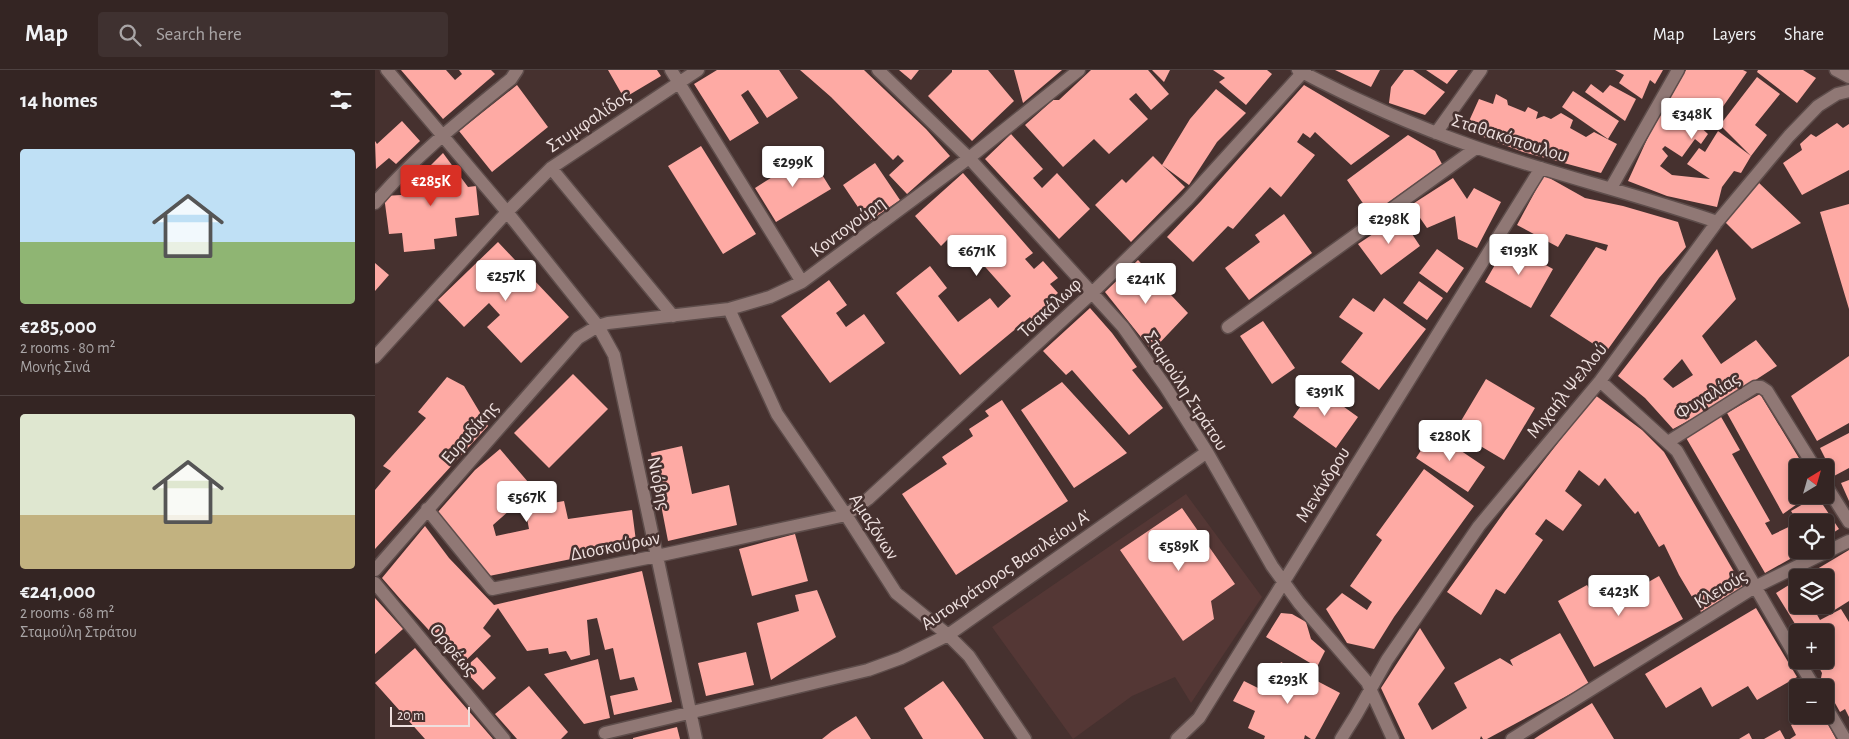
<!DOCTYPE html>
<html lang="en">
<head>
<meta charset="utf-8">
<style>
	:root { --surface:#342523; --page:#3f3130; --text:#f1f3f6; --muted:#a9a5a6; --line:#4e4241; --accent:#d93025 }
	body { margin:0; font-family:"Alegreya Sans",sans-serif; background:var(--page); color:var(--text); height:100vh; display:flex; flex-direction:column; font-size:19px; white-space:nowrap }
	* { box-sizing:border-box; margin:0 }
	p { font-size:16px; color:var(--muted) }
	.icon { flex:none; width:28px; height:28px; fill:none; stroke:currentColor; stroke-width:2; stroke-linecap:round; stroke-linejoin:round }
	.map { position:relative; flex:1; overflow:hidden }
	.details { display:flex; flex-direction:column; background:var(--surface); width:375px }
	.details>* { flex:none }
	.needle { width:32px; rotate:37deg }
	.fabs { position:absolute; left:1414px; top:389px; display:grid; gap:10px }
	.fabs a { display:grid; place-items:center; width:45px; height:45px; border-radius:5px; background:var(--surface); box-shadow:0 2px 8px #0003,0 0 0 1px var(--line); font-size:25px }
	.scale { position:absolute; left:15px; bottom:12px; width:80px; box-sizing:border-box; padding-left:5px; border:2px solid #eee0df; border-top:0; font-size:14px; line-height:18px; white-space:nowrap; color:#eee0df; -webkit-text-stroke:4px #46312f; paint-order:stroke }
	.price { position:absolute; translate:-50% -42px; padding:0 11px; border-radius:5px; background:#fff; color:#222; font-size:16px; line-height:32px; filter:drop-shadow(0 1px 2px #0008) }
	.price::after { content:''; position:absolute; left:50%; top:30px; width:15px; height:11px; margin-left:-8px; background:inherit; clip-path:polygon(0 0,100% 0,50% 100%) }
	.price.selected { background:var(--accent); color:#fff }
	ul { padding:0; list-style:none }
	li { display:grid; align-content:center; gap:10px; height:265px; padding:0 20px }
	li+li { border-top:1px solid var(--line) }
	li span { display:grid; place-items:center; height:155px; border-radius:5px; color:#555 }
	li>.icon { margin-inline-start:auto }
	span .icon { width:90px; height:90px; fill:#fffc; stroke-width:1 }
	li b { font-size:21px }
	h2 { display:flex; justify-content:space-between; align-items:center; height:60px; padding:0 20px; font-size:21px }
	header { display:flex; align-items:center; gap:30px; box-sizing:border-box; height:70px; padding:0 25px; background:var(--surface); border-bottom:1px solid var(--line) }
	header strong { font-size:24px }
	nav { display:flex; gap:28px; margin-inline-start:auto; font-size:18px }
	.search { width:350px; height:45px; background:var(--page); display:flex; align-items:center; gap:12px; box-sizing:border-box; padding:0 18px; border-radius:5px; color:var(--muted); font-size:19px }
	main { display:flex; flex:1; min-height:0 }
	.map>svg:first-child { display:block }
	.built { fill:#543735 }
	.building { fill:#feaaa4; fill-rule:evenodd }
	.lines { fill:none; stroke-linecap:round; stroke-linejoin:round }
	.minor-casing { stroke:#5e4d4b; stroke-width:15 }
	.minor { stroke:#907875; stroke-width:12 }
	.labels { text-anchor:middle; stroke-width:5; stroke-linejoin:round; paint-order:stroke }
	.street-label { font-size:19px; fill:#eee0df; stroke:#46312f }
</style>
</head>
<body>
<header>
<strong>Map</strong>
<div class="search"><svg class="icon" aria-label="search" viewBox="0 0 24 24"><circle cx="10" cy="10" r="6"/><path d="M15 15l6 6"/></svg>Search here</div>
<nav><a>Map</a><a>Layers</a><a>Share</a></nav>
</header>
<main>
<section class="details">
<h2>14 homes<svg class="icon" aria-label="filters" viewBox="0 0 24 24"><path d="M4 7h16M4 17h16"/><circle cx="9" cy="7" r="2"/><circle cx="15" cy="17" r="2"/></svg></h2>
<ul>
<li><span style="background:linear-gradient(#bfe0f5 60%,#8fb573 0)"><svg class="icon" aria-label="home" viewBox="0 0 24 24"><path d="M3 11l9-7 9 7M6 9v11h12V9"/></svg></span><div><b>€285,000</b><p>2 rooms · 80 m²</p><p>Μονής Σινά</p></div></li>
<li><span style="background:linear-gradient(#dfe7d0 65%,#c2b280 0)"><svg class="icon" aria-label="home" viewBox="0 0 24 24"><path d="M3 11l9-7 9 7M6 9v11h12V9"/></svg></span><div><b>€241,000</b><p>2 rooms · 68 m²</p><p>Σταμούλη Στράτου</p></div></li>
</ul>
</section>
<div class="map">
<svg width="1474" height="669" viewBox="0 0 1474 669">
	<rect width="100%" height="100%" fill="#46312f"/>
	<path class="built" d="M 811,424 L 887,527 L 816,633 L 800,607 L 757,626 L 698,669 L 617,557 Z"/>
	<path class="building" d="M 26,0 L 71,0 L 80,10 L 87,4 L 84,0 L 116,0 L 120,4 L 68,49 Z
		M 233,0 L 282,0 L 286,6 L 249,28 Z
		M 342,0 L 404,0 L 423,28 L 392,48 L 373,20 L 366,25 L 384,53 L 355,71 L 319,14 Z
		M 425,0 L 489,0 L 551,59 L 575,86 L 532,124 L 514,105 L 529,91 L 523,85 L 518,90 L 456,27 Z
		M 524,0 L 544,0 L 536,10 Z
		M 577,0 L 613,0 L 639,31 L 597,71 L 553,26 L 577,2 Z
		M 639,0 L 687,0 L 648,33 Z
		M 716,0 L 773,0 L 794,24 L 776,40 L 761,23 L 754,29 L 773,49 L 734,84 L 719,69 L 688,97 L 650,55 L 678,30 L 684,30 Z
		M 777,0 L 795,0 L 789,12 Z
		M 838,0 L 892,0 L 897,4 L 871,35 L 844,12 L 850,8 Z
		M 960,0 L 1005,0 L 996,17 Z
		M 1029,0 L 1038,0 L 1070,22 L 1050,45 L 1014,33 L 1016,17 Z
		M 1051,0 L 1083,0 L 1072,14 Z
		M 1240,0 L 1288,0 L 1280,14 L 1275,10 L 1267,29 L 1244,13 L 1249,5 Z
		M 1311,0 L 1368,0 L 1372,2 L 1338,51 L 1327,45 L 1322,54 L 1333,64 L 1326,74 L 1320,69 L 1307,87 L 1290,76 L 1287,79 L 1293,86 L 1285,96 L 1297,105 L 1335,109 L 1312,94 L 1324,78 L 1330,82 L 1343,61 L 1376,86 L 1366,103 L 1359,101 L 1347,117 L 1342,137 L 1292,126 L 1253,111 L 1274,65 Z
		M 1383,0 L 1428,0 L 1441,8 L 1422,33 L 1382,2 Z
		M 1382,7 L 1405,24 L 1380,55 L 1392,65 L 1376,86 L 1345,55 Z
		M 1216,14 L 1228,23 L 1235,15 L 1261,29 L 1250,51 L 1210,22 Z
		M 142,15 L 173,57 L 117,102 L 84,61 Z
		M 929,15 L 1015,66 L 976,95 L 940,62 L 935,68 L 928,63 L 922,72 L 940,85 L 906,127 L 895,117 L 858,159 L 853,156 L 818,192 L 792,167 L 826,131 Z
		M 841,19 L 871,43 L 842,72 L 814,115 L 787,95 L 810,117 L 756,172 L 720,135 L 747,109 L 751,113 L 778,86 L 787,95 L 815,49 Z
		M 1198,21 L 1244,51 L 1233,69 L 1187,37 Z
		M 1121,24 L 1132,30 L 1133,35 L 1150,42 L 1153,37 L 1163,42 L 1161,49 L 1169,46 L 1176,49 L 1186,43 L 1198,50 L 1195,58 L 1211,67 L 1219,62 L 1242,74 L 1226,103 L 1148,82 L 1090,60 L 1104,29 L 1118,34 Z
		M 27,51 L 45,71 L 21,94 L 14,88 L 1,99 L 0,71 L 2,74 Z
		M 1462,53 L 1468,58 L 1474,54 L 1474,100 L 1427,125 L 1408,93 L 1427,80 L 1425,74 L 1436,64 L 1441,67 Z
		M 636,64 L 668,99 L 658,108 L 667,118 L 682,103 L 715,139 L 684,169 L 610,89 Z
		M 1033,65 L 1060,81 L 1067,94 L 996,145 L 972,110 Z
		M 326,76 L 381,164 L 348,184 L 293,96 Z
		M 68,83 L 93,117 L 101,116 L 104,145 L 80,148 L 82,166 L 59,169 L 60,179 L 29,182 L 27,163 L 14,164 L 9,126 L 26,125 Z
		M 434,84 L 456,119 L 401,152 L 380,118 Z
		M 500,93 L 525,130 L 493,152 L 468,115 Z
		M 588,103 L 658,183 L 650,189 L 659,199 L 668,191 L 683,208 L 675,214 L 683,223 L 670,234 L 676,241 L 660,254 L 655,247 L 585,305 L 521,223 L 555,196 L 572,218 L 563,226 L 583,252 L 615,228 L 623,238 L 636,226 L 596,181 L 590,188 L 573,169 L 566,176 L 540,146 Z
		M 1169,105 L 1210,128 L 1248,136 L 1303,152 L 1311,177 L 1284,208 L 1231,282 L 1175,246 L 1221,177 L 1231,181 L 1233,175 L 1191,164 L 1183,177 L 1142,155 Z
		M 1078,108 L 1092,129 L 1099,118 L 1126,132 L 1102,178 L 1083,169 L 1080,146 L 1052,158 L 1036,135 Z
		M 1383,112 L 1426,153 L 1377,179 L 1350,152 Z
		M 1474,134 L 1474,239 L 1445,142 Z
		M 909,144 L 937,183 L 874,230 L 850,198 L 885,172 L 880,165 Z
		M 1025,146 L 1045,176 L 1006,205 L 983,174 Z
		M 123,172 L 194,247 L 146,293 L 112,257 L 125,245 L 114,233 L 89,257 L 63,230 Z
		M 1132,174 L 1178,199 L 1156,238 L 1110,212 Z
		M 1062,179 L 1089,198 L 1072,223 L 1044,203 Z
		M 1342,179 L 1361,229 L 1327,266 L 1346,294 L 1381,270 L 1402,296 L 1339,337 L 1298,359 L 1270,328 L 1243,306 ZM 1307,289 L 1318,305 L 1298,318 L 1288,309 Z
		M 763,190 L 813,243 L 777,281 L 730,222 Z
		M 0,193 L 14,205 L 0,221 Z
		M 454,210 L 472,235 L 461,243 L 471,257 L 489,244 L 510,273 L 455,313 L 406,246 Z
		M 1044,211 L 1068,228 L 1052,250 L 1028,233 Z
		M 978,228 L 999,242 L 1009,228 L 1051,259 L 1004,320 L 966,292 L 988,263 L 964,247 Z
		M 715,238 L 737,263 L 762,297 L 757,300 L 788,338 L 754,365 L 697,300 L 691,305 L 668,281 Z
		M 888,251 L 920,298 L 897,314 L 865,266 Z
		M 1474,286 L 1474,353 L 1442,371 L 1416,326 Z
		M 198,304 L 233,339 L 174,398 L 139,363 Z
		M 72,307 L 89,316 L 113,356 L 0,479 L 0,420 L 16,401 L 8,396 L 51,348 L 43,342 Z
		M 1111,309 L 1160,338 L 1129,390 L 1080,361 Z
		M 687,312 L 752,383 L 699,418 L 646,340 Z
		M 940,316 L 983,347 L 961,378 L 918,347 Z
		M 1385,324 L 1430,398 L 1422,398 L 1422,425 L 1435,425 L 1408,444 L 1352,343 Z
		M 1220,325 L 1267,360 L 1289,382 L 1368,517 L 1326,542 L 1304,505 L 1289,474 L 1284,477 L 1263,441 L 1260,444 L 1230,408 L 1224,416 L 1204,400 L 1190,421 L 1207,435 L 1188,461 L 1171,449 L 1160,464 L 1168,470 L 1130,524 L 1121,519 L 1106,545 L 1072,522 L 1130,441 Z
		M 627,330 L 693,431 L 581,505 L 527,424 L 572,394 L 567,387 L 598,366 L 594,359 L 614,346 L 610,341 Z
		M 1345,345 L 1365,380 L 1357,384 L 1395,451 L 1390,453 L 1397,465 L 1422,453 L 1422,480 L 1431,480 L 1390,503 L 1310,366 Z
		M 1058,362 L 1110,397 L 1093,422 L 1041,388 Z
		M 1474,363 L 1474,398 L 1459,406 L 1445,378 Z
		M 307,376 L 317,424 L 354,415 L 362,455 L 293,471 L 276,383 Z
		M 125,379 L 159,419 L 118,455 L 121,466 L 154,459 L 150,438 L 189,431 L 193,449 L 257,440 L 262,479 L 201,488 L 114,506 L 63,442 L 100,400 Z
		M 1049,399 L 1099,436 L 1019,547 L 999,579 L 972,573 L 951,539 L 967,523 L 992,540 L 997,532 L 975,516 L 1007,470 L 1001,465 Z
		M 1474,410 L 1474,431 L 1466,413 Z
		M 1442,426 L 1464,459 L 1450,468 L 1450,452 L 1423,452 L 1416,441 Z
		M 807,438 L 860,514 L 836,531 L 839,549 L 808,571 L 745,480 Z
		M 50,456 L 74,488 L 119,535 L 267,501 L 297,632 L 239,645 L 235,626 L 263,620 L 259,607 L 245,610 L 238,578 L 230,580 L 222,548 L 212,550 L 215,585 L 196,590 L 191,581 L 174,584 L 173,578 L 152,581 L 123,538 L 108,558 L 116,566 L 86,595 L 27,531 L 7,508 Z
		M 420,464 L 433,511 L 377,526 L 364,479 Z
		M 1474,480 L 1474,531 L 1458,541 L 1452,534 L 1440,541 L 1445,550 L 1466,539 L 1474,552 L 1474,647 L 1470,639 L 1465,642 L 1446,608 L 1447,603 L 1440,590 L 1450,590 L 1450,562 L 1425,562 L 1401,523 L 1422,510 L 1422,535 L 1450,535 L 1450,508 L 1427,508 Z
		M 1284,506 L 1308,549 L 1219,597 L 1183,531 L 1212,515 L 1220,529 L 1256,510 L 1261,519 Z
		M 442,520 L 461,567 L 396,610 L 382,553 L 424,541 L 420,525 Z
		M 0,528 L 28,559 L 0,584 Z
		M 1381,538 L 1422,607 L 1382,630 L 1373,616 L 1337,637 L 1326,617 L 1291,638 L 1270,604 Z
		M 906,543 L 917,544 L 931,552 L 936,569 L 950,581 L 942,597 L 891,567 Z
		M 1045,558 L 1070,598 L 1043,634 L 1057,660 L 1092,638 L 1079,613 L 1125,588 L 1138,596 L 1135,590 L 1185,563 L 1214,614 L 1112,669 L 1108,669 L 1106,666 L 1105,669 L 1030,669 L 1006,618 Z
		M 40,578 L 66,609 L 118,669 L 50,669 L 0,613 Z
		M 371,582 L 379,615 L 331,626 L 323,593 Z
		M 102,587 L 121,608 L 108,620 L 88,599 Z
		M 223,589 L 235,648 L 209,654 L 169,604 Z
		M 906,592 L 965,623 L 940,669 L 936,669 L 930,665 L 929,669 L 889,669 L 890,666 L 873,658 L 880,641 L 858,631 L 869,611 L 891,622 Z
		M 568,611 L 584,633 L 609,669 L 548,669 L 529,638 Z
		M 154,616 L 193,662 L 186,669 L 142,669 L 120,644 Z
		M 1217,633 L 1239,669 L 1159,669 L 1165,665 Z
		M 1434,645 L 1448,645 L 1461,669 L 1415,669 L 1421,665 L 1416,655 Z
		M 481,646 L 496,669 L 447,669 L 457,661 Z
		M 302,657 L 305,669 L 258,669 L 258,668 Z
		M 1405,660 L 1410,669 L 1389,669 Z
		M 1374,663 L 1377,669 L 1364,669 Z"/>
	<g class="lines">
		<defs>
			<path id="minor" d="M 12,0 L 132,142 L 223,256 L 239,285 L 321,669
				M 296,0 L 427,212
				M 503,0 L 594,88 L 748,257 L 790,316 L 832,382 L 897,496 L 924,533 L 992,612 L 1018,669
				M 923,0 C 980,30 1039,56 1100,77 C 1180,105 1262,124 1342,152
				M 1461,0 L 1474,7
				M 1061,63 L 1106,0
				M 176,98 L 298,246
				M 1236,118 L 1303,0
				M 0,133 C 40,86 88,48 136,9 L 142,0
				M 354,239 L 402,344 L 471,445 L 521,523 L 573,565 L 594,586 L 650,669
				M 853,257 L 1101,78
				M 0,287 L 132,142 L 176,98 L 323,0
				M 1225,311 L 1302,381 L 1422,589
				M 1293,372 L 1380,317 L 1386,317 L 1392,321 L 1440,398
				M 1450,414 L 1474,452
				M 52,439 L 117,519 L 282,486 L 471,445 L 493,429 L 718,222 L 812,130 L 930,0
				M 0,500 L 203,268 L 223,256 L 233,253 L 354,239 L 395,227 L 427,212 L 594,88 L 704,0
				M 0,513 L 129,669
				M 1423,590 L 1440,618
				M 1450,635 L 1470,669
				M 230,663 L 493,600 L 526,588 L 573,565 L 832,382
				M 802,669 L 824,648 L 1166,98
				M 966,669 L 981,645 L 1012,590 L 1104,456 L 1225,311 L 1342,152 L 1414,66 L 1443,36 L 1462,24 L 1474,21
				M 1137,669 L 1380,517 L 1474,471"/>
		</defs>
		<use href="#minor" class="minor-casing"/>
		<use href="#minor" class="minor"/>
	</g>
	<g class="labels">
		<g class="street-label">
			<text transform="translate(213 50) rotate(-34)" y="7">Στυμφαλίδος</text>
			<text transform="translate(1135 67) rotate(18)" y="7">Σταθακόπουλου</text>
			<text transform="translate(472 156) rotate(-37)" y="7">Κοντογούρη</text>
			<text transform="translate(674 237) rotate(-43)" y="7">Τσακάλωφ</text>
			<text transform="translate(812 320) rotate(57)" y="7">Σταμούλη Στράτου</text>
			<text transform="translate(1191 320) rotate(-51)" y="7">Μιχαήλ Ψελλού</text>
			<text transform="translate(1332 325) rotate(-32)" y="7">Φυγαλίας</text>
			<text transform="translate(94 362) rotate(-49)" y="7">Ευρυδίκης</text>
			<text transform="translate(285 413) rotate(78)" y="7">Νιόβης</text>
			<text transform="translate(947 414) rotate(-58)" y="7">Μενάνδρου</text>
			<text transform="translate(500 456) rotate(57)" y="7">Αμαζόνων</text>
			<text transform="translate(240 475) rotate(-11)" y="7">Διοσκούρων</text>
			<text transform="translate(630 499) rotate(-34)" y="7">Αυτοκράτορος Βασιλείου A'</text>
			<text transform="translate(1345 518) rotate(-31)" y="7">Κλειούς</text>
			<text transform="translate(79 579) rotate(50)" y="7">Ορφέως</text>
		</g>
	</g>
</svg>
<div class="fabs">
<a><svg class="needle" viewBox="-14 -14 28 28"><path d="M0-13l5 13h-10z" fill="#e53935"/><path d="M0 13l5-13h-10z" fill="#a9a5a6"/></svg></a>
<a><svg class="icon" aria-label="locate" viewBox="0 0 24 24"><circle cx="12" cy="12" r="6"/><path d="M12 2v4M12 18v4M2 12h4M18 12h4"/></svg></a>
<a><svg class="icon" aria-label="layers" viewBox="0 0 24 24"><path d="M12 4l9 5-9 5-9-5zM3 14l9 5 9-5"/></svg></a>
<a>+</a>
<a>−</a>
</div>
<div class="scale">20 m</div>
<b class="price" style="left:1317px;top:70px">€348K</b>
<b class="price" style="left:418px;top:118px">€299K</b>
<b class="price selected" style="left:56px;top:137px">€285K</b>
<b class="price" style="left:1014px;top:175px">€298K</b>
<b class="price" style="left:1144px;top:206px">€193K</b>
<b class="price" style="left:602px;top:207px">€671K</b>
<b class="price" style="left:131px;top:232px">€257K</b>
<b class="price" style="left:771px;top:235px">€241K</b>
<b class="price" style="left:950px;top:347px">€391K</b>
<b class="price" style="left:1075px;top:392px">€280K</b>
<b class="price" style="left:152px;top:453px">€567K</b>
<b class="price" style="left:804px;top:502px">€589K</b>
<b class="price" style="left:1244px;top:547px">€423K</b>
<b class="price" style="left:913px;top:635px">€293K</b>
</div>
</main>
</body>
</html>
